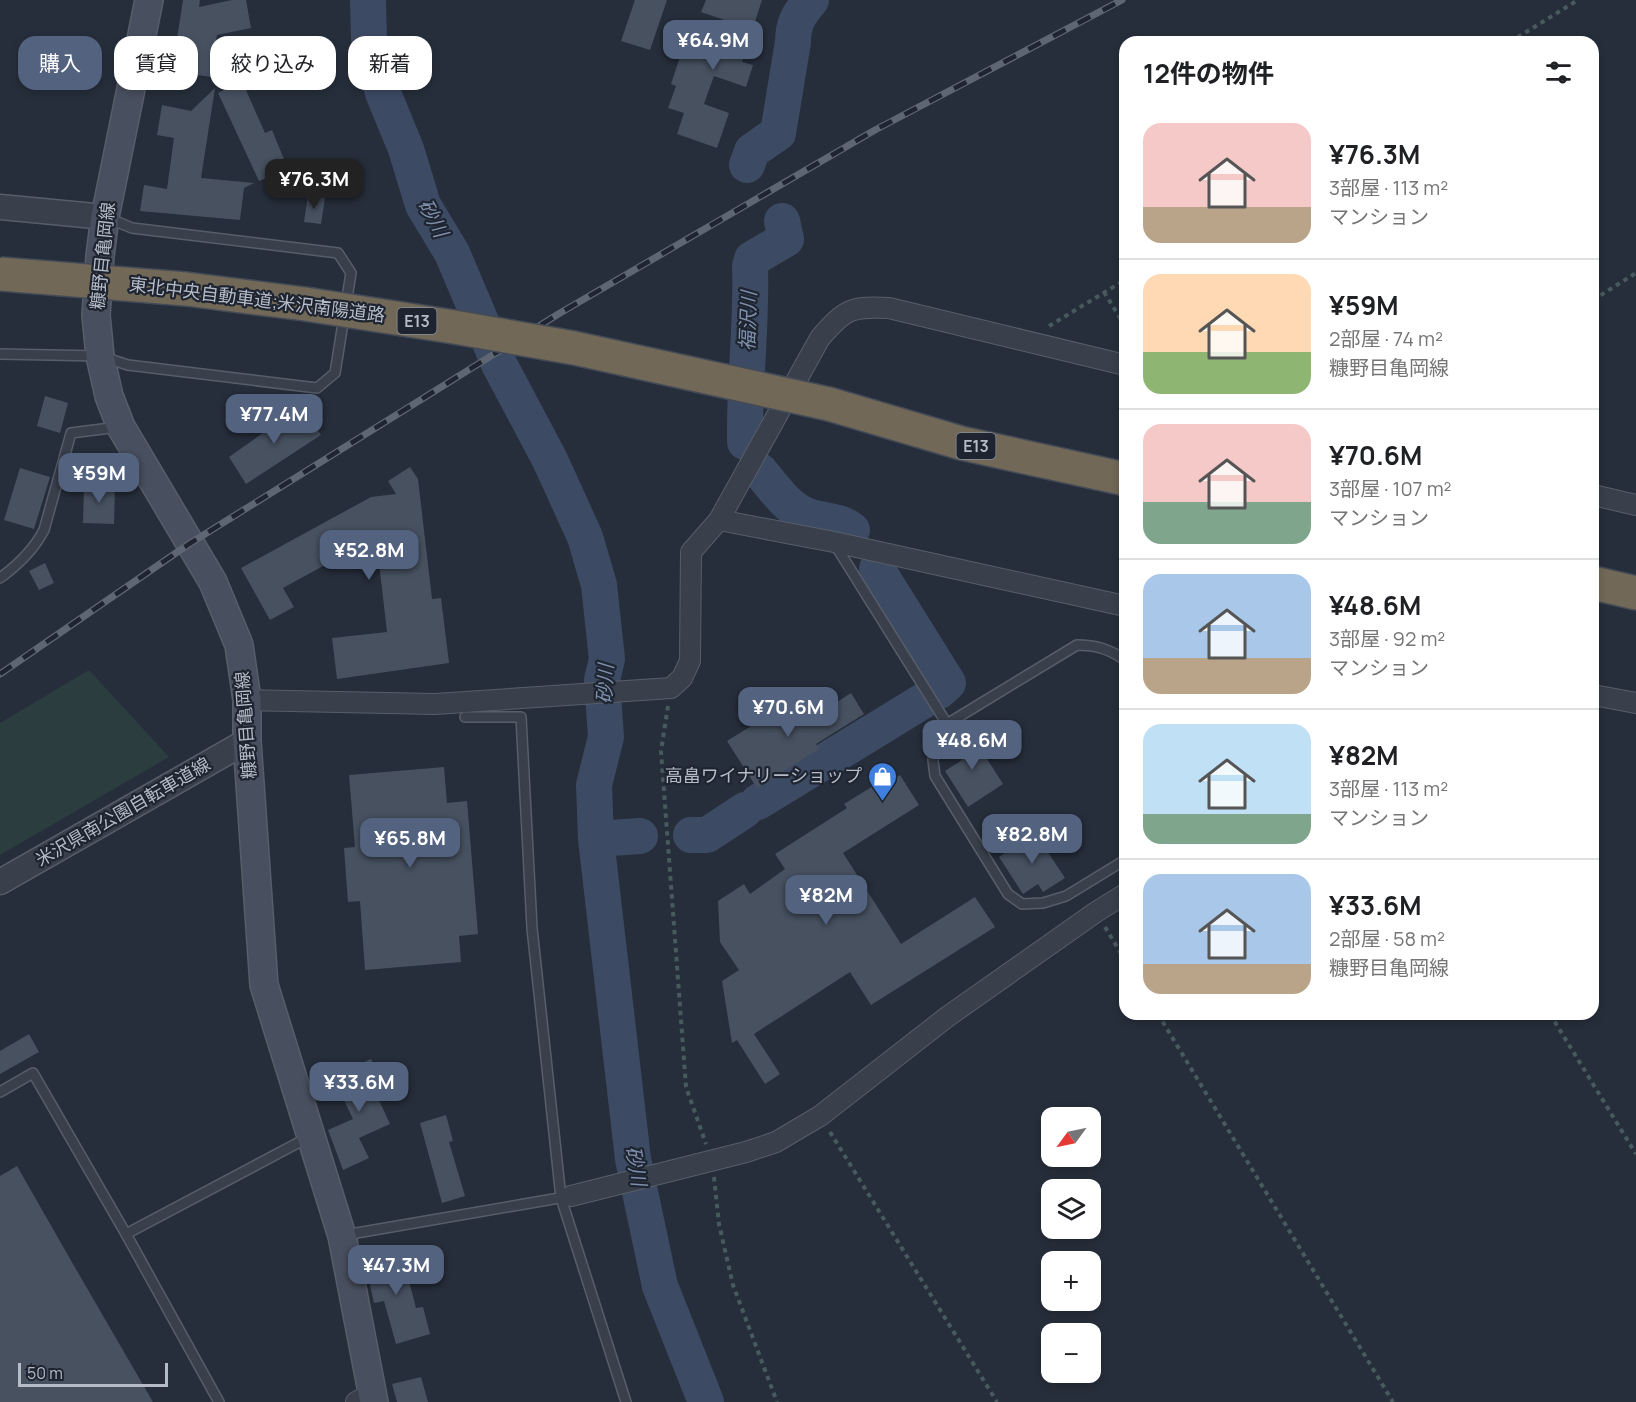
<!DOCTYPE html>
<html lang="ja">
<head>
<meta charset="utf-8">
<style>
	:root { --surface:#fff; --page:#f2f2f2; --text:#202124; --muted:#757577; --line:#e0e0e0; --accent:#53627f }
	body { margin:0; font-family:Manrope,"Noto Sans JP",sans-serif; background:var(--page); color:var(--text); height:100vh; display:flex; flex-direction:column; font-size:22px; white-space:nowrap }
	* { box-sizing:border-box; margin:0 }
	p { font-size:20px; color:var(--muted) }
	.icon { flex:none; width:33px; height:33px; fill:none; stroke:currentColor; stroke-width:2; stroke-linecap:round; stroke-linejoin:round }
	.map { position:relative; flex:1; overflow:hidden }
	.drawer { position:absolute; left:1119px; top:36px; width:480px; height:984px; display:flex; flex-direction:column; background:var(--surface); border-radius:18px; box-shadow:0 3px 9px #0003 }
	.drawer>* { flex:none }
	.hud { position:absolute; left:18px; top:36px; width:570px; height:54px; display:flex; gap:12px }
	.needle { width:39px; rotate:237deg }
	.buttons { position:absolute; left:1041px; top:1107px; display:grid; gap:12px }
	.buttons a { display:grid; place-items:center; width:60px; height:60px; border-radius:12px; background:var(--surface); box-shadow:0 3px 9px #0003; font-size:30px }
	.scale { position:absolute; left:18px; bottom:15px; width:150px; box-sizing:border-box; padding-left:6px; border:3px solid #b5bbc7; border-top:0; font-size:16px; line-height:21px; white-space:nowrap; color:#b5bbc7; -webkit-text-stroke:4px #1e2531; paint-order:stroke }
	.price { position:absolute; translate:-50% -51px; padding:0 14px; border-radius:12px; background:var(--accent); color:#fff; font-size:20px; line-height:39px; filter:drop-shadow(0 2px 3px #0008) }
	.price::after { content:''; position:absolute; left:50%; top:36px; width:18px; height:14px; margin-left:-9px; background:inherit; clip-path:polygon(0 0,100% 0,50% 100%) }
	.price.on { background:#222; color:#fff }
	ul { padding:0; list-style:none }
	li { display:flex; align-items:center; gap:18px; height:150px; padding:0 24px }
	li+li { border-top:2px solid var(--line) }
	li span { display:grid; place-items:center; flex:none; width:168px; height:120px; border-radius:18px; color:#555 }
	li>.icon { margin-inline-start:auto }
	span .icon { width:72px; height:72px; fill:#fffc; stroke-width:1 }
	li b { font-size:26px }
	h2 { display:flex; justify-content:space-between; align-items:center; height:72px; padding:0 24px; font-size:26px }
	.chip { padding:0 21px; border-radius:18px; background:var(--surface); box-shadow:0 3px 9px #0003; font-size:21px; line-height:54px }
	.chip.on { background:var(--accent); color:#fff }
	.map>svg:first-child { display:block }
	.green { fill:#2b3d3f }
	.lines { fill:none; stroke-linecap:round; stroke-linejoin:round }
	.river { stroke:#3d4a63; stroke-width:36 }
	.building { fill:#475160 }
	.service-casing { stroke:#575e6a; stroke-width:12 }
	.minor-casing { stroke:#575e6a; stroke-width:22 }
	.tertiary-casing { stroke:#575e6a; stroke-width:27 }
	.secondary-casing { stroke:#575e6a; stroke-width:30 }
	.motorway-casing { stroke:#444b57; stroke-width:36 }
	.path { stroke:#495a5e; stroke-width:4; stroke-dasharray:4.5 4.5; stroke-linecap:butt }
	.service { stroke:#39404c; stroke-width:9 }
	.minor { stroke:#39404c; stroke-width:20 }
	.tertiary { stroke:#39404c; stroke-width:24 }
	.secondary { stroke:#484f5e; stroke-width:27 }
	.motorway { stroke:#716857; stroke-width:33 }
	.rail-casing { stroke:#5e6674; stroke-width:7 }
	.rail { stroke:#1e2531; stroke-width:4.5; stroke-dasharray:14; stroke-linecap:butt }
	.motorway-bridge-casing { stroke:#444b57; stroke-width:36; stroke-linecap:butt }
	.motorway-bridge { stroke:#716857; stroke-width:33 }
	.labels { text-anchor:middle; stroke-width:4.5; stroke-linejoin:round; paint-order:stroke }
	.shield { fill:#1e2531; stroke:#888e9a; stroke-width:1.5 }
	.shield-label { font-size:16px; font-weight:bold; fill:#b5bbc7 }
	.street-label { font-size:18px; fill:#b5bbc7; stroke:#1e2531 }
	.poi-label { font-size:18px; fill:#b5bbc7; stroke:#1e2531; text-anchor:end }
	.water-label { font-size:20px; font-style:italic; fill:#7f90ac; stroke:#1e2531 }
</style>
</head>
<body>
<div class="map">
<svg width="1636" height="1402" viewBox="0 0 1636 1402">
	<rect width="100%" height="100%" fill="#262e3b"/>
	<path class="green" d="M 89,670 L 169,757 L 0,855 L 0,723 Z"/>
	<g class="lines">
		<path class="river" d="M 368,0 L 369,40 L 383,93 L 406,149 L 423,205 L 452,253 L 499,364 L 550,460 L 585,537 L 599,585 L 607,659 L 602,680 L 606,737 L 594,785 L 596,839 L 633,1159 L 660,1286 L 706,1402
			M 747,165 L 752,151 L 778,133 L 793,42 C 793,23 799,14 811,0
			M 745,442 C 744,383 752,325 750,266 L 752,259 L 786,239 L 782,221
			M 760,471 C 773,487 788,509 808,516 C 822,521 840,520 852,530
			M 877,569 L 948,683 L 939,691
			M 758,802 L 923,701
			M 691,835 L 707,835 L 745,810
			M 596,839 L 640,836"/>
	</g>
	<path class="building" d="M 183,0 L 200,0 L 199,7 L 232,0 L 246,0 L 251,28 L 217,35 L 211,77 L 172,71 Z
		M 635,0 L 667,0 L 650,50 L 621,41 Z
		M 706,0 L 762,0 L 742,62 L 753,65 L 746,87 L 714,76 L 704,104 L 729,113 L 717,148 L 677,134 L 684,113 L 668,108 L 676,86 L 671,84 L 685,42 L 719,54 L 730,22 L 701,12 Z
		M 262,46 L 274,60 L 254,78 L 241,64 Z
		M 242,81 L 265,133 L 272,130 L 288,169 L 259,181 L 218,93 Z
		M 215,88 L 201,178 L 254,183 L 244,188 L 240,220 L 140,211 L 144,185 L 167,189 L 174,138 L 157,135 L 162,105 L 191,111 Z
		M 308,195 L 325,198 L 321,224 L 304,222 Z
		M 45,396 L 68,403 L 60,433 L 37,426 Z
		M 304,410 L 321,435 L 246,484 L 229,457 L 263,433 L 262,426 L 276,416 L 290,420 Z
		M 410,467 L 418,479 L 432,599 L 441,598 L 449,663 L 337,679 L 332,638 L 387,632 L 376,537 L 283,588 L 294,607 L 270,620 L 241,568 L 371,497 L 396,494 L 388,481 Z
		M 20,468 L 50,477 L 34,529 L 4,520 Z
		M 84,485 L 115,486 L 114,524 L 83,523 Z
		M 45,563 L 54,583 L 39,590 L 29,571 Z
		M 851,693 L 864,714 L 816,744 L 819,749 L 757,788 L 727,741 L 790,702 L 803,724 Z
		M 970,732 L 1003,784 L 968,807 L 945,771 L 962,760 L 951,744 Z
		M 444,767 L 447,803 L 467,801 L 478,934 L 459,936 L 461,962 L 365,970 L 360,901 L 348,902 L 344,848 L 355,847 L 349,775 Z
		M 900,775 L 919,805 L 843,853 L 901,944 L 975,897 L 995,927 L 871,1005 L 850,972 L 754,1034 L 780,1074 L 765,1084 L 737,1040 L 732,1043 L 722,981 L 739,970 L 720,942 L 718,901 L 744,884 L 750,894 L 785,869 L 775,854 L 847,808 L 844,804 L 883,780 L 886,784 Z
		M 1035,833 L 1065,878 L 1043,892 L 1038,884 L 1023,894 L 999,857 Z
		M 29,1034 L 39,1052 L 0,1074 L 0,1051 Z
		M 371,1059 L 388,1093 L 378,1098 L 390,1124 L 359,1138 L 369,1158 L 343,1170 L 328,1130 L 353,1119 L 341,1094 L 347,1091 L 339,1074 Z
		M 446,1115 L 453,1141 L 449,1142 L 465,1196 L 442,1203 L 420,1123 Z
		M 17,1166 L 73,1264 L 153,1402 L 0,1402 L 0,1176 Z
		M 401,1250 L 416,1308 L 423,1307 L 430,1334 L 396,1344 L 384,1301 L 374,1303 L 364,1259 Z
		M 421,1377 L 428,1402 L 397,1402 L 392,1384 Z"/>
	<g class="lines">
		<defs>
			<path id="service" d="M 0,354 L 100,356 L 128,365 L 317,388 L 335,373 L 351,273 L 338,253 L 132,228 L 108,218
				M 834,543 L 947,724
				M 0,578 C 18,565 33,551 44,530 L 71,433 L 118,427
				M 1125,660 C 1109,649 1096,645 1077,645 L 947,724 L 937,740 L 933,760 L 935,776 L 1008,894 L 1022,904 L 1043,903 L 1066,896 L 1125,860
				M 465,717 L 521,717 L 532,928 L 561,1198 L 626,1402
				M 0,1092 L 33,1073 L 126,1234
				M 345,1235 L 565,1197
				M 219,1402 L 126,1234 L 309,1137"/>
			<path id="minor" d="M 1593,495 L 1636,505
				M 719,520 L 834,542 L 1125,606
				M 1593,695 L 1636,703
				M 247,700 L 435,704 L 671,688 L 682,678 L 690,661 L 691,552 L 719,520 L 820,338 C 845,309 851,306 889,308 L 1125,365
				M 571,1196 L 746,1152 L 776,1142 L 820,1116 L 947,1017 L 1096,912 L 1125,894
				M 356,1402 L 372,1393"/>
			<path id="tertiary" d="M 0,207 L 105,217
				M 0,882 L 247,741"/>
			<path id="secondary" d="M 149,0 L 105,217 L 100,256 L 96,315 L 100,356 L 109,396 L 121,427 L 213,582 L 239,645 L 247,700 L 247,741 L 264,985 L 342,1236 L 374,1402"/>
			<path id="motorway" d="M 829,404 L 961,443 L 1125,479
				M 1593,583 L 1636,593"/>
		</defs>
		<use href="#service" class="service-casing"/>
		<use href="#minor" class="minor-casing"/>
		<use href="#tertiary" class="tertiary-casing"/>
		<use href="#secondary" class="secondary-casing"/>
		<use href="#motorway" class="motorway-casing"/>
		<path class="path" d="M 1510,42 L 1578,0
			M 1104,292 L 1125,326
			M 1593,300 L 1636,273
			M 1049,326 L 1125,280
			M 668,706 L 661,751 L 686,1087 L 706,1144
			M 1105,927 L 1125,960
			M 1158,1014 L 1393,1402
			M 1550,1014 L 1636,1154
			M 830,1132 L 997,1402
			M 714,1177 L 719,1224 L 733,1285 L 777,1402"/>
		<use href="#service" class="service"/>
		<use href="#minor" class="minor"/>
		<use href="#tertiary" class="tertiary"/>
		<use href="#secondary" class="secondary"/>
		<use href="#motorway" class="motorway"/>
		<defs>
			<path id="rail" d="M 0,674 L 189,544 L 560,313 L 875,130 L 1122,0"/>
		</defs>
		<use href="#rail" class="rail-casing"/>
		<use href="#rail" class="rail"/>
		<defs>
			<path id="motorway-bridge" d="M 0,274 L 186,289 L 305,304 L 454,327 L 574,348 L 829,404"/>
		</defs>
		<use href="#motorway-bridge" class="motorway-bridge-casing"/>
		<use href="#motorway-bridge" class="motorway-bridge"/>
	</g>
	<defs>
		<symbol id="shop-pin" viewBox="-11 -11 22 30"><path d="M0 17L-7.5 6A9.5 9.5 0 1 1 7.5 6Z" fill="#3f7fe0" stroke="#1e2531"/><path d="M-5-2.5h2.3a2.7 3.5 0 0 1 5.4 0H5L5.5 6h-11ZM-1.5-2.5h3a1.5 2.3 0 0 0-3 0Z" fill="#fff"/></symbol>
	</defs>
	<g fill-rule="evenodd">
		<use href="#shop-pin" x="866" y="760" width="33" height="45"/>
	</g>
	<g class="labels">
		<g class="shield">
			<rect x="397.5" y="308" width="39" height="26" rx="4.5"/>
			<rect x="956.5" y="433" width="39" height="26" rx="4.5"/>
		</g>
		<g class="shield-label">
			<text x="417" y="327">E13</text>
			<text x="976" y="452">E13</text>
		</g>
		<g class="street-label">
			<text transform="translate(103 256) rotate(-84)" y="6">糠野目亀岡線</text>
			<text transform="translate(257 300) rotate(7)" y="6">東北中央自動車道;米沢南陽道路</text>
			<text transform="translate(246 725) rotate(-94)" y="6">糠野目亀岡線</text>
			<text transform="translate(123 812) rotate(-30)" y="6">米沢県南公園自転車道線</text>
		</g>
		<g class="poi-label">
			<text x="862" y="782">高畠ワイナリーショップ</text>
		</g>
		<g class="water-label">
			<text transform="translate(433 218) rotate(62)" y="7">砂川</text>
			<text transform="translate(748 321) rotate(-88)" y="7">福沢川</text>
			<text transform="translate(605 684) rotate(-87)" y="7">砂川</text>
			<text transform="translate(636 1166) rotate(80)" y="7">砂川</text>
		</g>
	</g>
</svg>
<div class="buttons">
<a><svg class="needle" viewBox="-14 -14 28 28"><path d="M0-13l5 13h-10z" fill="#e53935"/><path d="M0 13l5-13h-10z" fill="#757577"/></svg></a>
<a><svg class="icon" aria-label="layers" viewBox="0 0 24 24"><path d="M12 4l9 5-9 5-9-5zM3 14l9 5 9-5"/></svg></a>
<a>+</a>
<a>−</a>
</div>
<div class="scale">50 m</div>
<b class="price" style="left:713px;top:71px">¥64.9M</b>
<b class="price on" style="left:314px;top:210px">¥76.3M</b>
<b class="price" style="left:274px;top:445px">¥77.4M</b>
<b class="price" style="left:99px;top:504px">¥59M</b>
<b class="price" style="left:369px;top:581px">¥52.8M</b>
<b class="price" style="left:788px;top:738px">¥70.6M</b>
<b class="price" style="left:972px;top:771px">¥48.6M</b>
<b class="price" style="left:1032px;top:865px">¥82.8M</b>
<b class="price" style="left:410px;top:869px">¥65.8M</b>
<b class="price" style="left:826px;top:926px">¥82M</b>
<b class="price" style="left:359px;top:1113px">¥33.6M</b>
<b class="price" style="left:396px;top:1296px">¥47.3M</b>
<div class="hud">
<a class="chip on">購入</a>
<a class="chip">賃貸</a>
<a class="chip">絞り込み</a>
<a class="chip">新着</a>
</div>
<section class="drawer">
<h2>12件の物件<svg class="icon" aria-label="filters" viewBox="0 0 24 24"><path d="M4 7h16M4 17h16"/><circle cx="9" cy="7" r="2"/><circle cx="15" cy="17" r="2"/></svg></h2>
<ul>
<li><span style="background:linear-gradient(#f6c9c9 70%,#b9a48a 0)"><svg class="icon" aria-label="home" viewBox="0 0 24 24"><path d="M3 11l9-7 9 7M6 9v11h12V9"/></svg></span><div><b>¥76.3M</b><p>3部屋 · 113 m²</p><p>マンション</p></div></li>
<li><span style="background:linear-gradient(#ffd9b3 65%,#8fb573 0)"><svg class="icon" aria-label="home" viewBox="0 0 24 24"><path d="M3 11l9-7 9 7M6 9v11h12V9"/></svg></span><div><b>¥59M</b><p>2部屋 · 74 m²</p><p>糠野目亀岡線</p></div></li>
<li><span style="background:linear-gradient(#f6c9c9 65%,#7fa58c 0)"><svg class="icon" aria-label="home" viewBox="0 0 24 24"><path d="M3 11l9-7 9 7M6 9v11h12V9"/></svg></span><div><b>¥70.6M</b><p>3部屋 · 107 m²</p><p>マンション</p></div></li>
<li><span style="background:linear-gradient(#a9c7e8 70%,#b9a48a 0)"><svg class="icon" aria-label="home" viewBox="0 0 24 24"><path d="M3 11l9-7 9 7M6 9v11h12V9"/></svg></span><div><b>¥48.6M</b><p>3部屋 · 92 m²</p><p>マンション</p></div></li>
<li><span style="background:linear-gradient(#bfe0f5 75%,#7fa58c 0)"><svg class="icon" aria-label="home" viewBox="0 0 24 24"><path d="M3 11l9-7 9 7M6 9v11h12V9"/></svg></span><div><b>¥82M</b><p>3部屋 · 113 m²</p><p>マンション</p></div></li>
<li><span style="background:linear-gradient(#a9c7e8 75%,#b9a48a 0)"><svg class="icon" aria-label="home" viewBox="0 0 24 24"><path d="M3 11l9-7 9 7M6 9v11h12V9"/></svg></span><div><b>¥33.6M</b><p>2部屋 · 58 m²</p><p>糠野目亀岡線</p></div></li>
</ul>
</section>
</div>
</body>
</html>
